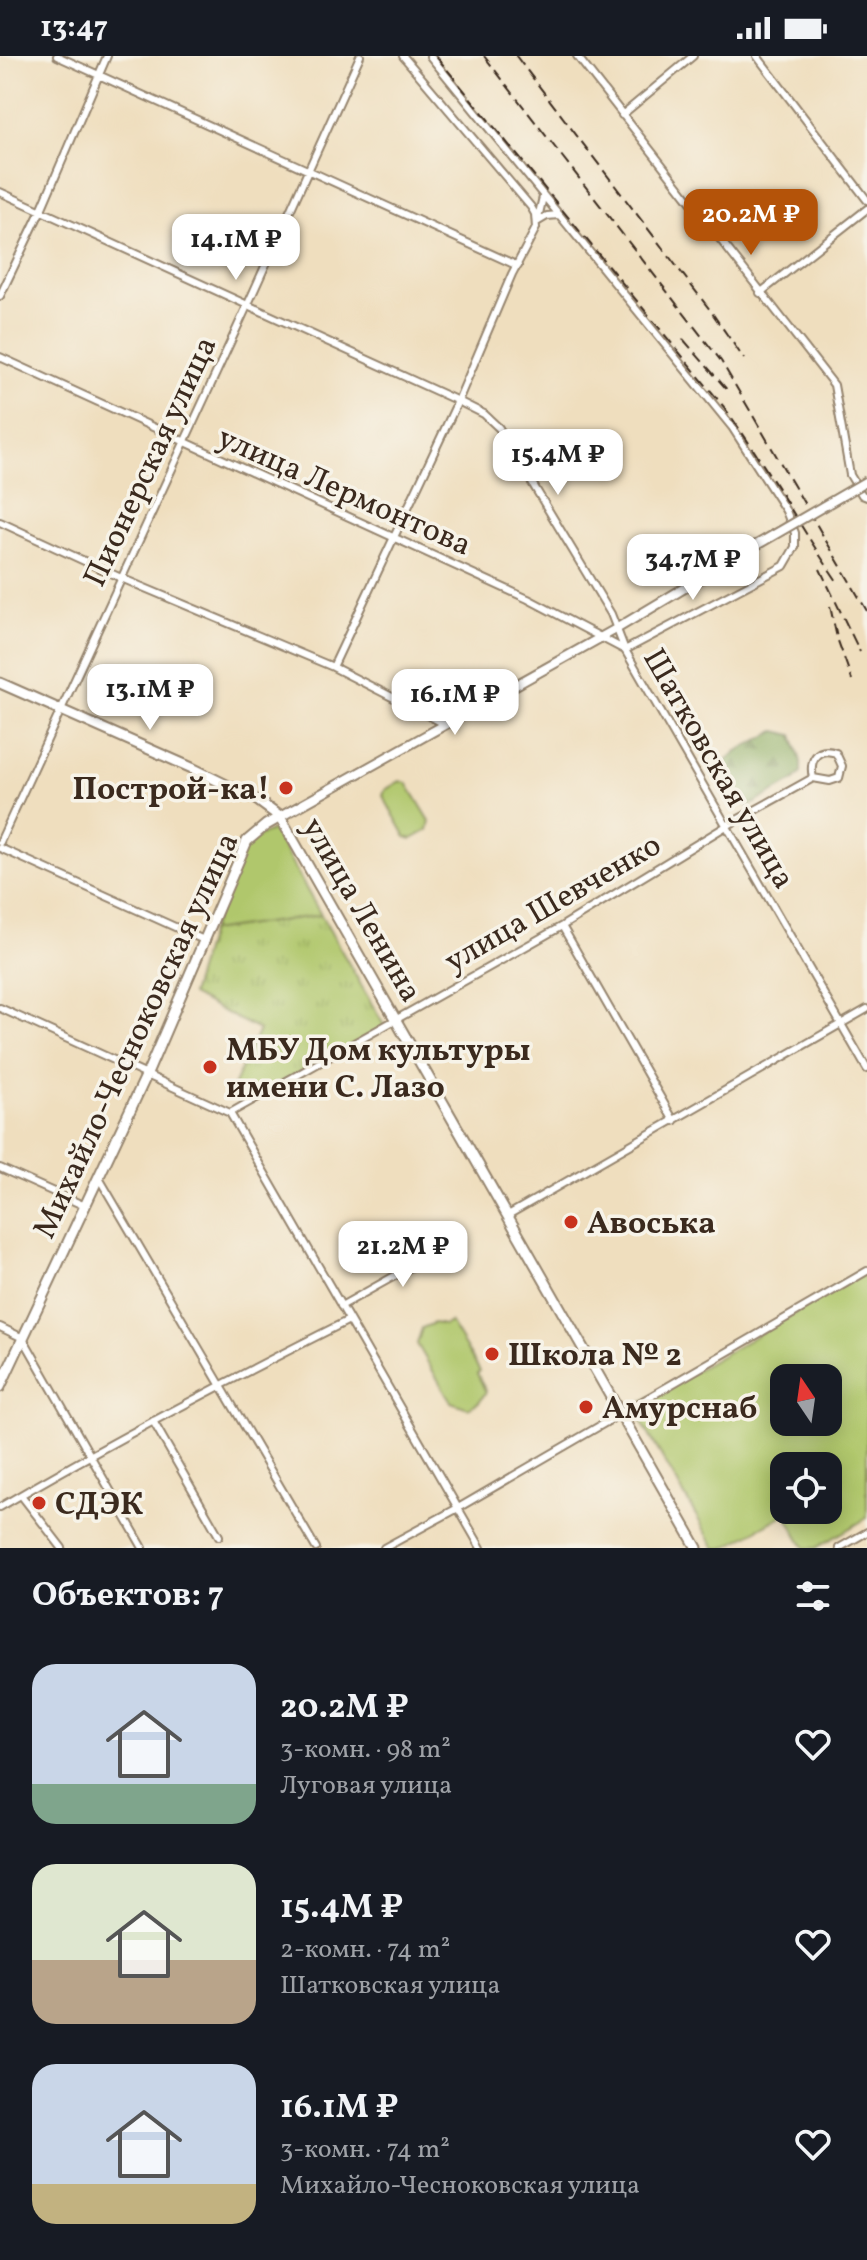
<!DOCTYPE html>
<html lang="ru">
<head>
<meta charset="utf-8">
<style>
	:root { --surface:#171b24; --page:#242831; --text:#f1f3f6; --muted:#9ea1a6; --accent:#b45309 }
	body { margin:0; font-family:Vollkorn,serif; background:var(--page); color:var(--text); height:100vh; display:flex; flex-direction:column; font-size:30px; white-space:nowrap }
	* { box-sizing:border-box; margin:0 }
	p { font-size:26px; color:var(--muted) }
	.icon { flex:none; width:44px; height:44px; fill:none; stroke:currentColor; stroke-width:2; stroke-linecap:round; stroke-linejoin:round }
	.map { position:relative; height:1492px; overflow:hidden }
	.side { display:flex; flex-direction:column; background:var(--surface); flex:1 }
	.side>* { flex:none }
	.needle { width:52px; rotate:347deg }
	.fabs { position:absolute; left:770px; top:1308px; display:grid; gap:16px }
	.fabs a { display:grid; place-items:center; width:72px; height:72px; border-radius:16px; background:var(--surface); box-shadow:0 4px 20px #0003; font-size:40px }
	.price { position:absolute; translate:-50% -68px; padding:0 18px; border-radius:16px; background:#fff; color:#222; font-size:26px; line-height:52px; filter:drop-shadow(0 2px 4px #0008) }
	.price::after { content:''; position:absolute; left:50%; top:48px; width:24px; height:18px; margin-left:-12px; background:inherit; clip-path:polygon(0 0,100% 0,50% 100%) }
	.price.active { background:var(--accent); color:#fff }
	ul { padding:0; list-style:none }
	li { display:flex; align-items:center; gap:24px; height:200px; padding:0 32px }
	li span { display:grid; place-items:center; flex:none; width:224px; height:160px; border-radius:24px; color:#555 }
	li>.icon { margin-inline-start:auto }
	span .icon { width:96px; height:96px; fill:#fffc; stroke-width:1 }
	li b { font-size:34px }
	h2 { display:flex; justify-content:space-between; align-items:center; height:96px; padding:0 32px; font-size:34px }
	.status { display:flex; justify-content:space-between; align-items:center; height:56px; padding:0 40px; background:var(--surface); direction:ltr }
	.status svg { height:22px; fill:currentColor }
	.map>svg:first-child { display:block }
	.grass { fill:url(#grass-tufts); stroke:#767845; stroke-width:2 }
	.forest { fill:url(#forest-firs); stroke:#646b3f; stroke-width:2 }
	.park { fill:#b0c76c; stroke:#767845; stroke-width:2; fill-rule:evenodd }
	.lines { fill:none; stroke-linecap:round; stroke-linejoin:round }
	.minor-casing { stroke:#95846e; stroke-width:10 }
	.tertiary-casing { stroke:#95846e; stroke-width:12 }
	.secondary-casing { stroke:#95846e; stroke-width:13 }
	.minor { stroke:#fff; stroke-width:6 }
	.tertiary { stroke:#fff; stroke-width:8 }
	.secondary { stroke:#fff; stroke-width:9 }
	.rail { stroke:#3b2a1e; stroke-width:2; stroke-dasharray:12 6; stroke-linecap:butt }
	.tertiary-bridge-casing { stroke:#95846e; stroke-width:12; stroke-linecap:butt }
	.tertiary-bridge { stroke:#fff; stroke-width:8 }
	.poi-dot { fill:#c8321e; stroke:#f7f3e8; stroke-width:3 }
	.labels { text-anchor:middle; stroke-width:7; stroke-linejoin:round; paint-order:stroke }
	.street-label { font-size:32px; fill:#3b2a1e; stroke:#f7f3e8 }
	.poi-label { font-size:32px; font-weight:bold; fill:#3b2a1e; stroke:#f7f3e8; text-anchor:start }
</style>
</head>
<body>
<div class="status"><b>13:47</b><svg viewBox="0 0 49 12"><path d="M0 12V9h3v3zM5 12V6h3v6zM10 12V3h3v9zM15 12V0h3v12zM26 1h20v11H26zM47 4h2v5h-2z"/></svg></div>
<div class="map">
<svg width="867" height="1492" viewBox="0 0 867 1492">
	<defs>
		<pattern id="grass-tufts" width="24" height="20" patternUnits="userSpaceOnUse" patternTransform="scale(2)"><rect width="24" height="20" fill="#b0c76c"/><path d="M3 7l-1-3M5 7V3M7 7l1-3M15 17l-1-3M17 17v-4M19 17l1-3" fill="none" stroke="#98ab5d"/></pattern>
		<pattern id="forest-firs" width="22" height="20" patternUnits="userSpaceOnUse" patternTransform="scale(2)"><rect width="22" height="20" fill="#8cac60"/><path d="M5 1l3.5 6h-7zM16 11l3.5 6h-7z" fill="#748c4f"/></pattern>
	</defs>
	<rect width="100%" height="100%" fill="#f7f3e8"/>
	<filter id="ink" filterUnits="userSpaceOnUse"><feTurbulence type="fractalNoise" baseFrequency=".0125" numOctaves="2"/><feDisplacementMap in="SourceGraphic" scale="16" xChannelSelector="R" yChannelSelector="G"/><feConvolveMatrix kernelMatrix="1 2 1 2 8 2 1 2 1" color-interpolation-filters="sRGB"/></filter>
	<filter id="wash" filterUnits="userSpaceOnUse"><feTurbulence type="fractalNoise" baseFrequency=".006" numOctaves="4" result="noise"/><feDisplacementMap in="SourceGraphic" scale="32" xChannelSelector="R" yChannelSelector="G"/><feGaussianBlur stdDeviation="1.8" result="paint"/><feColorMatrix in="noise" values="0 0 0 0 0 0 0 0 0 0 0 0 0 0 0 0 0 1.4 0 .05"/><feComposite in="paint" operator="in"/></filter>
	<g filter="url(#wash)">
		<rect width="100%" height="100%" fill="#efdebe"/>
		<path class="grass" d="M 321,859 L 385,971 L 242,1047 L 229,1039 L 259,974 L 191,939 L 210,875 Z"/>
		<path class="forest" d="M 776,675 L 793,679 L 801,706 L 801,717 L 795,724 L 748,751 L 720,711 L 737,695 Z"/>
		<path class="park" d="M 400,725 L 407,727 L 430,765 L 428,774 L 412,783 L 406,781 L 383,740 L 385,734 Z
			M 273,774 L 321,859 L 210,875 L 247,785 Z
			M 867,1215 L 867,1462 L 816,1492 L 805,1492 L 785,1458 L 725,1492 L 715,1492 L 633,1351 ZM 784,1322 L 828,1322 L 828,1366 L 784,1366 ZM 784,1410 L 828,1410 L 828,1454 L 784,1454 Z
			M 450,1266 L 480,1315 L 477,1317 L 486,1336 L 479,1346 L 468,1352 L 451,1346 L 417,1288 L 422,1272 L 434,1267 L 444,1269 Z"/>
	</g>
	<g filter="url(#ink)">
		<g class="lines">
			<defs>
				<path id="minor" d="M 57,0 L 518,210
					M 577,0 L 834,329 L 850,419 L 862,439 L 867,441
					M 757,0 L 867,144
					M 622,59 L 693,0
					M 0,136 L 458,345 L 484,358 L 499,372 L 611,558 L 625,594 L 867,1013
					M 537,166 L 543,141
					M 537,166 L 547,160 L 559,159
					M 760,237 L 867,153
					M 0,240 L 41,154 L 107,0
					M 0,301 L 528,543 L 625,594 L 784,510 L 795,491 L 795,477 L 786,455 L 732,371 L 430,0
					M 0,466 L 121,522 L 333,611 L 445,668
					M 333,611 L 458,345 L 512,218 L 536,172 L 535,158 L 531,151 L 403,0
					M 0,786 L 248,248 L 360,0
					M 0,792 L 206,885
					M 562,870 L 674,1065
					M 0,952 L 230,1057 L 481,1492
					M 230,1057 L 562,870 L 728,769 L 813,722 L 830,725 L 839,722 L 842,710 L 836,697 C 816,690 809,705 813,722
					M 0,1112 L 85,1150
					M 99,1122 L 316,1492
					M 508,1159 L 867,953
					M 341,1250 L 450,1189
					M 0,1271 L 23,1282 L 143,1492
					M 153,1365 L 219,1480
					M 21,1439 L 62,1492
					M 0,1451 C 114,1384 231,1323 349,1264
					M 384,1492 L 458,1452 L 867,1215
					M 839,1492 L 867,1476"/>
				<path id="tertiary" d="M 280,761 L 616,573 L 753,491"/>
				<path id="secondary" d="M 0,627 L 192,712 L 257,744 L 280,761 L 697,1492
					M 0,1331 L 147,1018 L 247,785 L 266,769 L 280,761"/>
			</defs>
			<use href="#minor" class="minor-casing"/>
			<use href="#tertiary" class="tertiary-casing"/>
			<use href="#secondary" class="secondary-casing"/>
			<use href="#minor" class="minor"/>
			<use href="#tertiary" class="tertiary"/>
			<use href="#secondary" class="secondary"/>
			<path class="rail" d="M 436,0 L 724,351 C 765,407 798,468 837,525
				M 484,0 L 721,305 L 867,555
				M 516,0 L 710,254 L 744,303
				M 683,283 L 730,337
				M 820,513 L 860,596
				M 830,550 L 837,582 L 852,624"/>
			<defs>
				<path id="tertiary-bridge" d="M 753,491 L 867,425"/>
			</defs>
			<use href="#tertiary-bridge" class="tertiary-bridge-casing"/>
			<use href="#tertiary-bridge" class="tertiary-bridge"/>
		</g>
	</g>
	<g class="poi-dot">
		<circle cx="286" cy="732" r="8"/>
		<circle cx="210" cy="1011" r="8"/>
		<circle cx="571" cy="1166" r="8"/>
		<circle cx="492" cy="1298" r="8"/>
		<circle cx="586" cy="1351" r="8"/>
		<circle cx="39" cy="1447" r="8"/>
	</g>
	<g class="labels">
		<g class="street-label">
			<text transform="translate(149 405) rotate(-65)" y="11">Пионерская улица</text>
			<text transform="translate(345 434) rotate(24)" y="11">улица Лермонтова</text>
			<text transform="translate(720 712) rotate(60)" y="11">Шатковская улица</text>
			<text transform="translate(552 846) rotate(-30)" y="11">улица Шевченко</text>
			<text transform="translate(363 853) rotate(60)" y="11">улица Ленина</text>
			<text transform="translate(135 979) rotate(-65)" y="11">Михайло-Чесноковская улица</text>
		</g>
		<g class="poi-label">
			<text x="270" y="743" text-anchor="end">Построй-ка!</text>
			<text x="226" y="1004">МБУ Дом культуры<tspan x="226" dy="37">имени С. Лазо</tspan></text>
			<text x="587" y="1177">Авоська</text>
			<text x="508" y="1309">Школа № 2</text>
			<text x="602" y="1362">Амурснаб</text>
			<text x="55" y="1458">СДЭК</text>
		</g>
	</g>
</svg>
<div class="fabs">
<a><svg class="needle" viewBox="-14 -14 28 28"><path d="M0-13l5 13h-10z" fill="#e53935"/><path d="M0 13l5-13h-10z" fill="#9ea1a6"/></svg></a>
<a><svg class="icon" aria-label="locate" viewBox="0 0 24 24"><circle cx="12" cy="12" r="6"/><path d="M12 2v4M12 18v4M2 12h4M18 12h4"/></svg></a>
</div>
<b class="price active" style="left:751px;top:201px">20.2M ₽</b>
<b class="price" style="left:236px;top:226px">14.1M ₽</b>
<b class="price" style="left:558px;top:441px">15.4M ₽</b>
<b class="price" style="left:693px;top:546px">34.7M ₽</b>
<b class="price" style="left:150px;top:676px">13.1M ₽</b>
<b class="price" style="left:455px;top:681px">16.1M ₽</b>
<b class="price" style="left:403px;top:1233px">21.2M ₽</b>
</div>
<section class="side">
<h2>Объектов: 7<svg class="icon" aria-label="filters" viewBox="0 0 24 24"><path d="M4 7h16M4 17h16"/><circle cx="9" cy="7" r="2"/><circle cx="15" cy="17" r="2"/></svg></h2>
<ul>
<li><span style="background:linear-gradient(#c9d6e8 75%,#7fa58c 0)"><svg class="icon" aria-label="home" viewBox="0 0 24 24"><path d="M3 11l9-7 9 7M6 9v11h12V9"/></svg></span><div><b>20.2M ₽</b><p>3-комн. · 98 m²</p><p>Луговая улица</p></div><svg class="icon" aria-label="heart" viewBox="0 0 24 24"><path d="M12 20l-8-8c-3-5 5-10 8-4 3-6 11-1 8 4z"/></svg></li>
<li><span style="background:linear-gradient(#dfe7d0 60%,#b9a48a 0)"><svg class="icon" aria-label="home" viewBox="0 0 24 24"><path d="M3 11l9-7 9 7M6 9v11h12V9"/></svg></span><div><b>15.4M ₽</b><p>2-комн. · 74 m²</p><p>Шатковская улица</p></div><svg class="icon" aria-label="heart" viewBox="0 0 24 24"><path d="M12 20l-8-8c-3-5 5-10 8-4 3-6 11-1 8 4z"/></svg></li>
<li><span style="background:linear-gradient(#c9d6e8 75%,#c2b280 0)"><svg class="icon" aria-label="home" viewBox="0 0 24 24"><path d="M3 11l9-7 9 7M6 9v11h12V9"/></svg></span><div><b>16.1M ₽</b><p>3-комн. · 74 m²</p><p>Михайло-Чесноковская улица</p></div><svg class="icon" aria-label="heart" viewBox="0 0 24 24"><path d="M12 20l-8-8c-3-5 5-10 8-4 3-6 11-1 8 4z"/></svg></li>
</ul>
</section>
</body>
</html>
